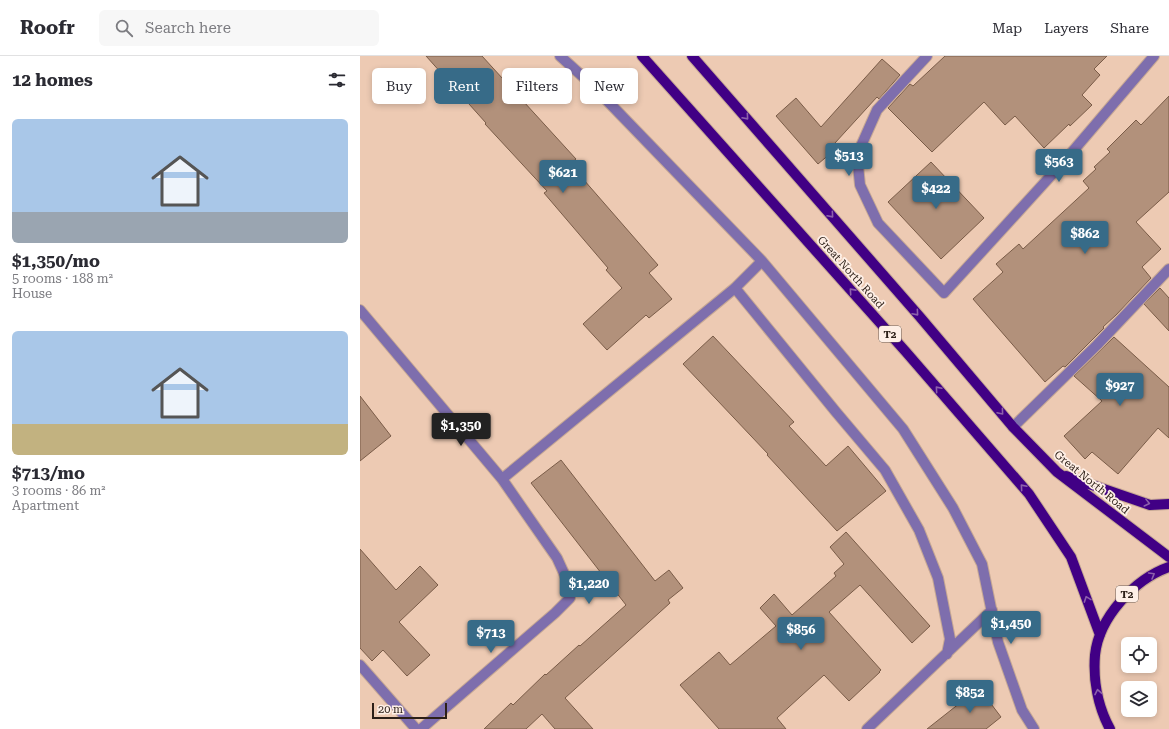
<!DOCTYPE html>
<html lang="en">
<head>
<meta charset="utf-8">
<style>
	:root { --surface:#fff; --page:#f7f7f7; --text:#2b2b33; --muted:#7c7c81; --line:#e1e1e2; --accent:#376b88 }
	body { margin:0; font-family:"Roboto Serif",serif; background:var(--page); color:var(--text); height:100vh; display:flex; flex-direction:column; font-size:15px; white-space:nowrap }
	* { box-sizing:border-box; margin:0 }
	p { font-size:13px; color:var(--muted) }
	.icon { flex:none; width:22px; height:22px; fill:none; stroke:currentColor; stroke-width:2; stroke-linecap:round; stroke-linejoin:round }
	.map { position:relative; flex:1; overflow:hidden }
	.details { display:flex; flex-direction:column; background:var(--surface); width:360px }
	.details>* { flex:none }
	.hud { position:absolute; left:12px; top:12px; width:380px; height:36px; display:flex; gap:8px }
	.fabs { position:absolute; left:761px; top:581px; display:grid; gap:8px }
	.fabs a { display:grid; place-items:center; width:36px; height:36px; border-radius:6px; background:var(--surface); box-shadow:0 2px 6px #0003; font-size:20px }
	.scale { position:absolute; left:12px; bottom:10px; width:75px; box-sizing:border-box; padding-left:4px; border:2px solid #2c1f17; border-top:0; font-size:11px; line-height:14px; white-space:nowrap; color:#2c1f17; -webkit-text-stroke:3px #feefe6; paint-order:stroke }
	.price { position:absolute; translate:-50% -34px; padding:0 9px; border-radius:4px; background:var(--accent); color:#fff; font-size:13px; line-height:26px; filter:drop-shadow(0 1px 2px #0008) }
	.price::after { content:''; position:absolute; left:50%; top:24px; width:12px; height:9px; margin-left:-6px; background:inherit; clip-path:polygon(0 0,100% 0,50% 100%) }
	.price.selected { background:#222; color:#fff }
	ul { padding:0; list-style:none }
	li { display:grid; align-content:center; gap:8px; height:212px; padding:0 12px }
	li span { display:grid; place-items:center; height:124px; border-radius:6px; color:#555 }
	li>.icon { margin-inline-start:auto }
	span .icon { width:72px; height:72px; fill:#fffc; stroke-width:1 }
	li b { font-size:17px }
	h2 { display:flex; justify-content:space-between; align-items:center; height:48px; padding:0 12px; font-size:17px }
	.tag { padding:0 14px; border-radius:6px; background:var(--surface); box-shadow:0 2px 6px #0003; font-size:14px; line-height:36px }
	.tag.selected { background:var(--accent); color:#fff }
	header { display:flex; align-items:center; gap:24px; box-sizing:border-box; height:56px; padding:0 20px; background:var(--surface); border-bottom:1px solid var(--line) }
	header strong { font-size:19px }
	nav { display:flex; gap:22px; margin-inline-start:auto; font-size:14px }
	.search { width:280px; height:36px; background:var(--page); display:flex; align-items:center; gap:10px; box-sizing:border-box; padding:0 14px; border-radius:6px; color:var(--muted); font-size:15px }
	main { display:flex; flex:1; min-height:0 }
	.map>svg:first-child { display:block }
	.building { fill:#b2917b; stroke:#7a5c48 }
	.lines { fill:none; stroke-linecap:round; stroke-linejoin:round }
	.minor-casing { stroke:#c6a894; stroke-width:12 }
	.major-casing { stroke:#c6a894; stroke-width:12 }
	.minor { stroke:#7e6ead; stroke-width:10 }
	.major { stroke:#410085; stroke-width:10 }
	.oneway { stroke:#8d60ac }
	.labels { text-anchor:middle; stroke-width:3.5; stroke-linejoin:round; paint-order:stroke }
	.shield { fill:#feefe6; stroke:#6b5d55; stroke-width:1 }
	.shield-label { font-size:10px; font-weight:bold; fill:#2c1f17 }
	.street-label { font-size:11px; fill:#2c1f17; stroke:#feefe6 }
</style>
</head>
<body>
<header>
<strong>Roofr</strong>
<div class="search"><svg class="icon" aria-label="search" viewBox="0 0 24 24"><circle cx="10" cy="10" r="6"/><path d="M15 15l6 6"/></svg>Search here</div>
<nav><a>Map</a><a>Layers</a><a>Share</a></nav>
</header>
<main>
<section class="details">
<h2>12 homes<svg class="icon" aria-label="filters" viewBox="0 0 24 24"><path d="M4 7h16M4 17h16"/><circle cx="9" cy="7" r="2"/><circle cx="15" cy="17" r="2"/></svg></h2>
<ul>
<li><span style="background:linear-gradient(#a9c7e8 75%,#9aa5b1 0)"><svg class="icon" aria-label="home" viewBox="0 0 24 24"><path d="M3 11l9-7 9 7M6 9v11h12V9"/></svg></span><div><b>$1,350/mo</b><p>5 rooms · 188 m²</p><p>House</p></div></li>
<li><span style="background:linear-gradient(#a9c7e8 75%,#c2b280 0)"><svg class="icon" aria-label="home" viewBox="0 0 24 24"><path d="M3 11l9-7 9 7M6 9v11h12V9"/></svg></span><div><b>$713/mo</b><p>3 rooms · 86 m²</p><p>Apartment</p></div></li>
</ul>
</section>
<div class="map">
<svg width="809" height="673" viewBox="0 0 809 673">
	<rect width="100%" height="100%" fill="#edcab3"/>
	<path class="building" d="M 66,0 L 122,0 L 216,103 L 210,108 L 298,209 L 289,217 L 312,243 L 289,262 L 286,259 L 247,294 L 223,268 L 262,232 L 246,214 L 248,212 L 184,137 L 187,135 L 125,68 L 126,67 Z
		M 585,0 L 747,0 L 734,13 L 740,19 L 722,39 L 732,49 L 710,70 L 709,68 L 684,92 L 655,60 L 645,69 L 624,46 L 572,96 L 528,52 L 550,28 L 553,30 Z
		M 522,3 L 540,19 L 519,43 L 517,41 L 475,87 L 478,91 L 458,108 L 416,60 L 436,42 L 461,71 Z
		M 809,40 L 809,136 L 776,166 L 801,193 L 782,211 L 791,222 L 756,259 L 743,271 L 744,272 L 705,311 L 703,310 L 685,326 L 613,243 L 643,216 L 636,208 L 659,188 L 663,193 L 729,132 L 723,125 L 736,113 L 734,111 L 750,96 L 747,93 L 776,64 L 781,69 Z
		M 571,106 L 624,162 L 581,203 L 528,146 Z
		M 800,232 L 809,242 L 809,275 L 784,248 Z
		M 353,280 L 434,366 L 429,370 L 466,410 L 488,390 L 526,435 L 477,475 L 407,399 L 408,398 L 323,308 Z
		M 754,281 L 809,331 L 809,382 L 798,372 L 758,418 L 732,396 L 725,403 L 704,380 L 742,345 L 714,320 Z
		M 0,340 L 31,380 L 0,405 Z
		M 201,404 L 295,525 L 309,514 L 323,532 L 308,544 L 310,547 L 205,642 L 233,673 L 195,673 L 182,658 L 166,673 L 124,673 L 151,647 L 153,649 L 185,618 L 186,619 L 219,589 L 220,590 L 266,549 L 171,427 Z
		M 486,476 L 570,570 L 552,587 L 500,529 L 469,556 L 521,614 L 519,616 L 520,616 L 489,645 L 464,619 L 417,662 L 426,673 L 359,673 L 320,629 L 359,596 L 370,609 L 416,570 L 400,552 L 414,538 L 432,559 L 476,520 L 474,517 L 484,508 L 470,491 Z
		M 0,493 L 36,534 L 60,510 L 78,529 L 39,566 L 70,599 L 47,620 L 23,594 L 12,605 L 0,592 Z
		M 619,632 L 641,661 L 626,673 L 567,673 Z"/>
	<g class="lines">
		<defs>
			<path id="minor" d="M 200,0 L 231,28 L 402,205 L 543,373 L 593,452 L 622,508 L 638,586 L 662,654 L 674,673
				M 567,0 L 517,54 L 497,99 L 500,129 L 518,167 L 584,237 L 707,102 L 794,0
				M 375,232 L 476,356 L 525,414 L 559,474 L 578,522 L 590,583 L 587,598
				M 0,254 L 142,423 L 197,502 L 207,524 L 210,542 L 195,557 L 61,673
				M 653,371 L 737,289 L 809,213
				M 142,423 L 375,232 L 402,205
				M 0,609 L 56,673
				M 507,673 L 632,554"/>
			<path id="major" d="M 282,0 L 546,296 L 669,438 L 711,501 L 740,579
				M 332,0 L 560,261 L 653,371 L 697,416 L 809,501
				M 706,420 L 790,449 L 809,448
				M 750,673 C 738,651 733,624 735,599 C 739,561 775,523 809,511"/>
		</defs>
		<use href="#minor" class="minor-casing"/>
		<use href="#major" class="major-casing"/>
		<use href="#minor" class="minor"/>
		<use href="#major" class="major"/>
	</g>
	<defs><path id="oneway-chevron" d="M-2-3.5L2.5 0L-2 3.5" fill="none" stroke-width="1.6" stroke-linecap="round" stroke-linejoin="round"/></defs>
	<g class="oneway">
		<use href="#oneway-chevron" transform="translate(386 61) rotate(49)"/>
		<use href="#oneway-chevron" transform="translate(471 159) rotate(49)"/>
		<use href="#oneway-chevron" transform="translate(492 235) rotate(-132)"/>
		<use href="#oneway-chevron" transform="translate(556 257) rotate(49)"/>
		<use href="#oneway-chevron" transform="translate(578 333) rotate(-131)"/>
		<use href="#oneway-chevron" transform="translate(641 356) rotate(50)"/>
		<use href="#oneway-chevron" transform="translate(663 431) rotate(-131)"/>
		<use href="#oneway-chevron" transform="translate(787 447) rotate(14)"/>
		<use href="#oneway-chevron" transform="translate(792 519) rotate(-30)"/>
		<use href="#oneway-chevron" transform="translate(727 543) rotate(-110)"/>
		<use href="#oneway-chevron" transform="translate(738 636) rotate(-101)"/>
	</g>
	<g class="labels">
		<g class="shield">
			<rect x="519" y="270" width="22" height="16" rx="3"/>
			<rect x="756" y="530" width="22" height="16" rx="3"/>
		</g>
		<g class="shield-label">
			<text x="530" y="282">T2</text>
			<text x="767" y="542">T2</text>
		</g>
		<g class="street-label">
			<text transform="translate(491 216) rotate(48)" y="4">Great North Road</text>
			<text transform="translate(732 426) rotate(39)" y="4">Great North Road</text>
		</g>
	</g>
</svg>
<div class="fabs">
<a><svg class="icon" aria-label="locate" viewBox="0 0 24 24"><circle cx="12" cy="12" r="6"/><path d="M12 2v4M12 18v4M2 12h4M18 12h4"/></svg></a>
<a><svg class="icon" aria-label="layers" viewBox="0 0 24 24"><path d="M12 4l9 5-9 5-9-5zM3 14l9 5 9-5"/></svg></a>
</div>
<div class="scale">20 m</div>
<b class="price" style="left:489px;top:121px">$513</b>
<b class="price" style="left:699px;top:127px">$563</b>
<b class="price" style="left:203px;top:138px">$621</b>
<b class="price" style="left:576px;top:154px">$422</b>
<b class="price" style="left:725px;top:199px">$862</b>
<b class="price" style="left:760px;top:351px">$927</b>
<b class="price selected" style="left:101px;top:391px">$1,350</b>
<b class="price" style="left:229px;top:549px">$1,220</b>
<b class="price" style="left:651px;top:589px">$1,450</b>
<b class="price" style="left:441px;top:595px">$856</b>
<b class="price" style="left:131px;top:598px">$713</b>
<b class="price" style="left:610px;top:658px">$852</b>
<div class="hud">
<a class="tag">Buy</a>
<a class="tag selected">Rent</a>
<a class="tag">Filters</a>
<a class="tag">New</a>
</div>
</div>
</main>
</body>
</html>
